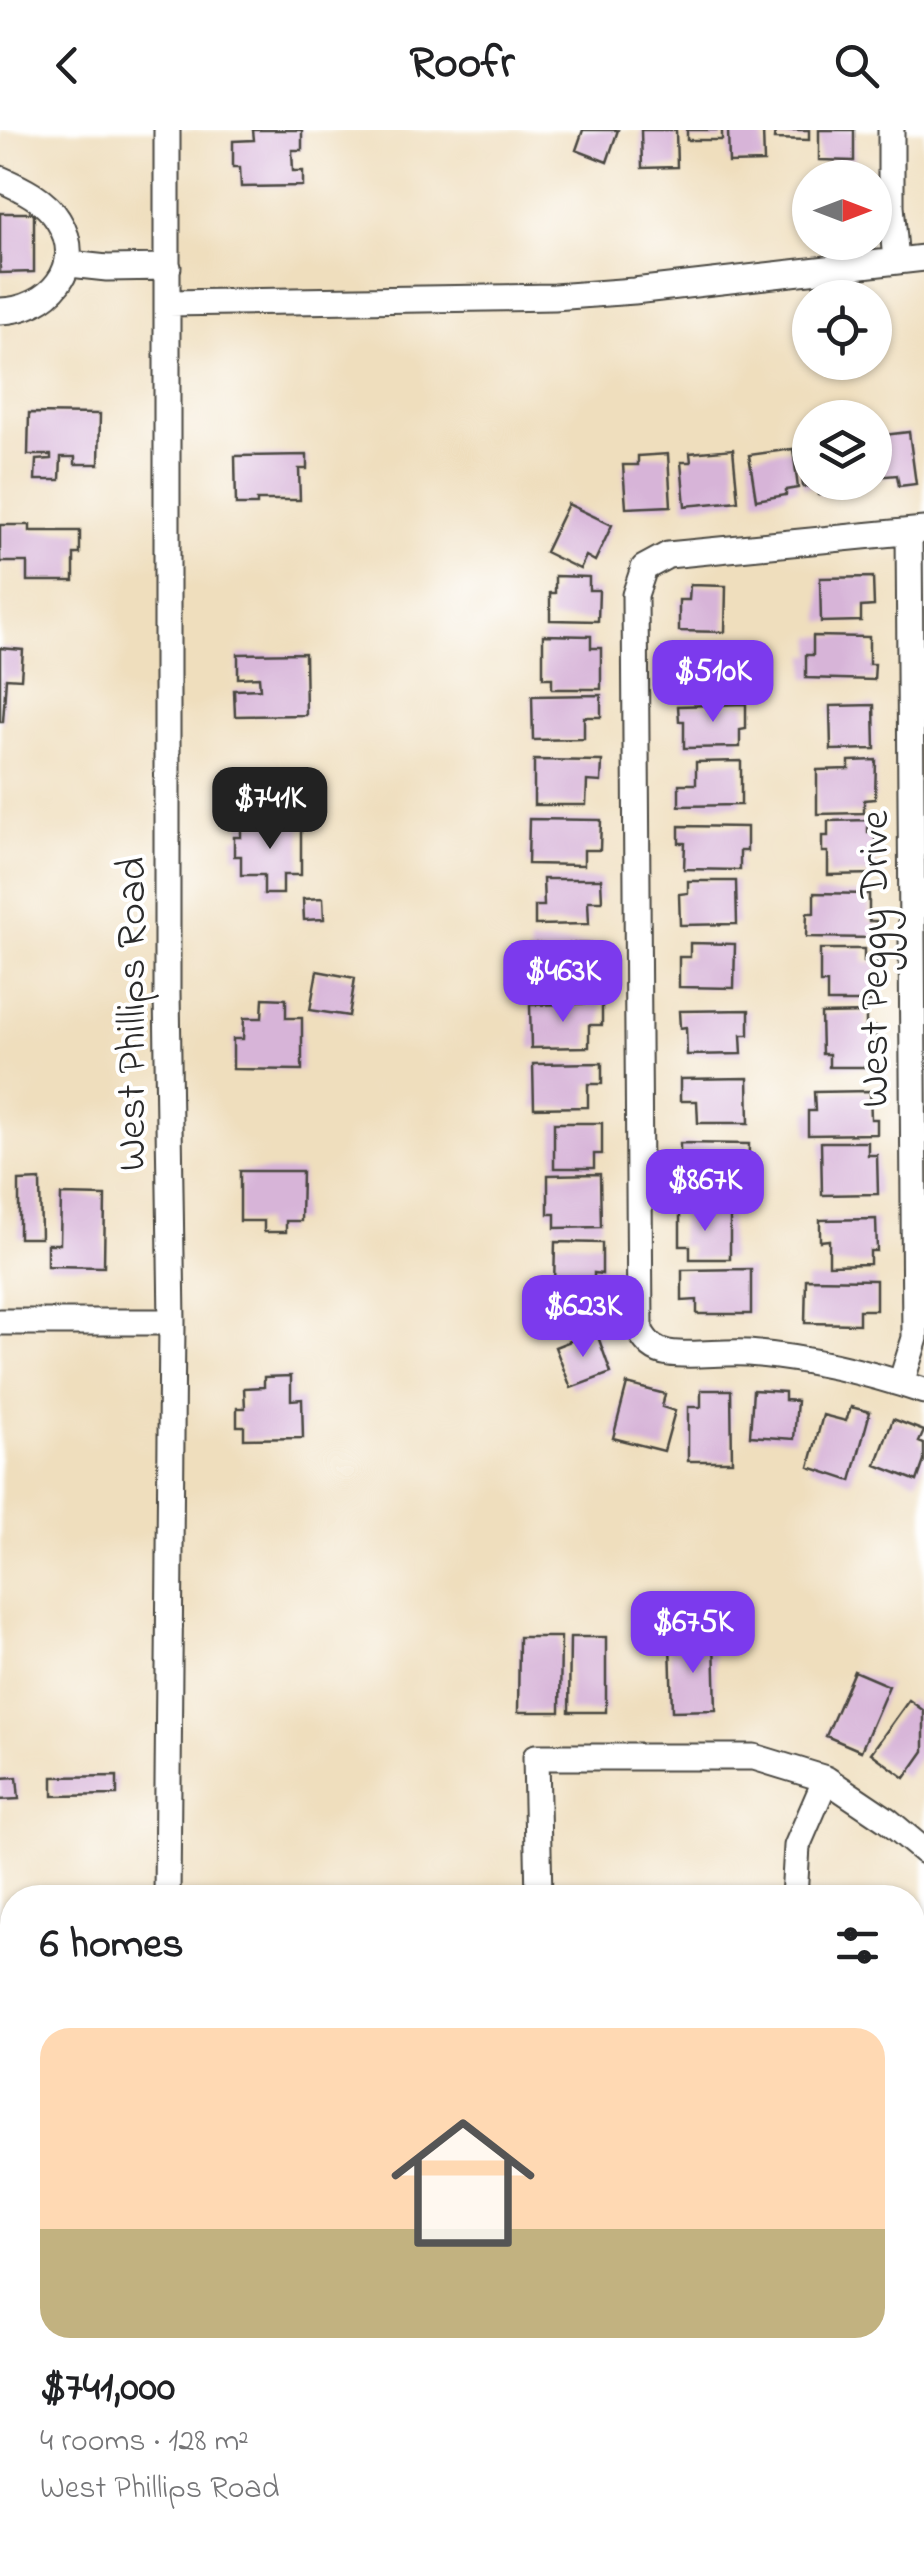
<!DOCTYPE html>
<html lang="en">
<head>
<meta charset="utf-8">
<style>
	:root { --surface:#fff; --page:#f2f2f2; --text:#202124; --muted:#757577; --line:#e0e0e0; --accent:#7c3aed }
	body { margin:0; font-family:"Indie Flower",sans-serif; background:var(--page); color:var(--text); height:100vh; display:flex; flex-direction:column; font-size:38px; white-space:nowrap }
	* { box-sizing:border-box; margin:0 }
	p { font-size:32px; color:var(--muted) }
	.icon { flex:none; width:55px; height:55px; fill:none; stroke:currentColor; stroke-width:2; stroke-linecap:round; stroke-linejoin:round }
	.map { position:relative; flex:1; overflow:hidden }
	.drawer { position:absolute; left:0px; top:1755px; width:925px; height:670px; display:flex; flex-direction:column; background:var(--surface); border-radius:40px 40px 0 0; box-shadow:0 2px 8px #0004 }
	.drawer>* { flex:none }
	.needle { width:65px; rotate:90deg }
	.tools { position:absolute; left:792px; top:30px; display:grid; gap:20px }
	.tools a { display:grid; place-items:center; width:100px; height:100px; border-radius:50%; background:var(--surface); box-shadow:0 2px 8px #0004; font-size:50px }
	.price { position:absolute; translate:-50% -85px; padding:0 22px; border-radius:20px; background:var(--accent); color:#fff; font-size:32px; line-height:65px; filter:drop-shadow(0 2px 5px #0008) }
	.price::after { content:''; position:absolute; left:50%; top:60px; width:30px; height:22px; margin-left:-15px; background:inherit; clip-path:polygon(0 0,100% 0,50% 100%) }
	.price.current { background:#222; color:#fff }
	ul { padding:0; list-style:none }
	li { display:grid; align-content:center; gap:20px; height:530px; padding:0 40px }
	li+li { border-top:2px solid var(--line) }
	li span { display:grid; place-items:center; height:310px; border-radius:30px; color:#555 }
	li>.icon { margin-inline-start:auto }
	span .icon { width:180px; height:180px; fill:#fffc; stroke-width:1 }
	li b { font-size:42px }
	h2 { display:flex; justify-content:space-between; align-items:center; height:120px; padding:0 40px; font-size:42px }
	header { display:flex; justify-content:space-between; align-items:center; height:130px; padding:0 40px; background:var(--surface); font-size:45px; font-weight:700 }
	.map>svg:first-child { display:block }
	.green { fill:#91de9c; stroke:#5e8464; stroke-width:2.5 }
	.building { fill:#d7b4d8 }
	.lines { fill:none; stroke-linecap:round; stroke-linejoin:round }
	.minor-casing { stroke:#484641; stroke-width:29 }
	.minor { stroke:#fff; stroke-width:25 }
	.labels { text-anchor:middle; stroke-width:8; stroke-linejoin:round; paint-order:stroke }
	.street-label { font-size:42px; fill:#2b2b2b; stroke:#fff }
</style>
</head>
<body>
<header><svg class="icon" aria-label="back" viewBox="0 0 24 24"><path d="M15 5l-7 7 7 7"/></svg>Roofr<svg class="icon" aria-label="search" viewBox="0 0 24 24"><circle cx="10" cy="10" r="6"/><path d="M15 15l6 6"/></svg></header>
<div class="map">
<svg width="924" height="2425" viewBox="0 0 924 2425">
	<rect width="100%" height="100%" fill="#fff"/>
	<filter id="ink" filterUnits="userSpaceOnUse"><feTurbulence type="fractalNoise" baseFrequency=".01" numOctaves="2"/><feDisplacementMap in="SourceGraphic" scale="20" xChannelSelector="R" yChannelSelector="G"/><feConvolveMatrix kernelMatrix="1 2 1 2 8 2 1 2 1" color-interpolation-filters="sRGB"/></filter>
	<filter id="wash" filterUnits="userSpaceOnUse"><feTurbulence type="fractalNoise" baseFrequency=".0048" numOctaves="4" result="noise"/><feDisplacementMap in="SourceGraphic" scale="40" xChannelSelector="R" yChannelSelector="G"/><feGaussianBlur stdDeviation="2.25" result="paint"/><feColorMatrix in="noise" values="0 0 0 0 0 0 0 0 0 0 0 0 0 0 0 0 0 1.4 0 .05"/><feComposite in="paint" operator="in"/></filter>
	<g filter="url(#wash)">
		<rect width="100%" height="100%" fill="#efdebd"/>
		<path class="green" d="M 656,2413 L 690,2425 L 231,2425 L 231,2412 Z"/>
		<g id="blocks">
			<path class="building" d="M 253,0 L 302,0 L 302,20 L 292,20 L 293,41 L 303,41 L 303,56 L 241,57 L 240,37 L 233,37 L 233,11 L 254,10 Z
				M 583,0 L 618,0 L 607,32 L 576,20 Z
				M 641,0 L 676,0 L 677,37 L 642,38 Z
				M 687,0 L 722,0 L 722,10 L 687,10 Z
				M 728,0 L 763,0 L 764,32 L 729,33 Z
				M 775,0 L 809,0 L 809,10 L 774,9 Z
				M 819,0 L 854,0 L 854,31 L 819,30 Z
				M 0,83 L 34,83 L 34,142 L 0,143 Z
				M 29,283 L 100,284 L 99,334 L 75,334 L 75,327 L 61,327 L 60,350 L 35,350 L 36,330 L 51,329 L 51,325 L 28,325 Z
				M 909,302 L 916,354 L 899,356 L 897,345 L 875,347 L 875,306 Z
				M 810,317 L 810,352 L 858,352 L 859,360 L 819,365 L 818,355 L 803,357 L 799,318 Z
				M 733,319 L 738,371 L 685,376 L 681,332 L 691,332 L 690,323 Z
				M 793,319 L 798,358 L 786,360 L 786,365 L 756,370 L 749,325 Z
				M 668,324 L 671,376 L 626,378 L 623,335 L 638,335 L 638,326 Z
				M 307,325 L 307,339 L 299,339 L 300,370 L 257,370 L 257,375 L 236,375 L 235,326 Z
				M 568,374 L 612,395 L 595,431 L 586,426 L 580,439 L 545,422 Z
				M 0,395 L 30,395 L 30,401 L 80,401 L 80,424 L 74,424 L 74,451 L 27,451 L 27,432 L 0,432 Z
				M 555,446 L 589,447 L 589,460 L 599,460 L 598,491 L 550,490 L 550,463 L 555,463 Z
				M 873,447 L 874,476 L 861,477 L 861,491 L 821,492 L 820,448 Z
				M 690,455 L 726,456 L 725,502 L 679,501 L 679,470 L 689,470 Z
				M 543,505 L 591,506 L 591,518 L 601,518 L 601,559 L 552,559 L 552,548 L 543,548 Z
				M 813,506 L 869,507 L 869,534 L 875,534 L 874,550 L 806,548 L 806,525 L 813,525 Z
				M 747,516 L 747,541 L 740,541 L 740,561 L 685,561 L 684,533 L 678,534 L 678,517 Z
				M 0,518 L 23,520 L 21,549 L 6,548 L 3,592 L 0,592 Z
				M 305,523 L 306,585 L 235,586 L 234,560 L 260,559 L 259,547 L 238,548 L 238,524 Z
				M 601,565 L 601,587 L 584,587 L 584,609 L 533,610 L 532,566 Z
				M 746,574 L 746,599 L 740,600 L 740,617 L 684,618 L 684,591 L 679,591 L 678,576 Z
				M 874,575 L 875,619 L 831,620 L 830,576 Z
				M 534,630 L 602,631 L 601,652 L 587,651 L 586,675 L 534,675 Z
				M 876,630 L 875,669 L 864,670 L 864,683 L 817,684 L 817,640 L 849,639 L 849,631 Z
				M 741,631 L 741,675 L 679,676 L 679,654 L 696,654 L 696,632 Z
				M 529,689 L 601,690 L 600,720 L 584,720 L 584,735 L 528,734 Z
				M 868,690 L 868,703 L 875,703 L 876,744 L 828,745 L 828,722 L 822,722 L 822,706 L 828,706 L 828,691 Z
				M 241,693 L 301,693 L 301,745 L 283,745 L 283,764 L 264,764 L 264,745 L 241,745 L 241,726 L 234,726 L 234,707 L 241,707 Z
				M 679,696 L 747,697 L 747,721 L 740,721 L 740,740 L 684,739 L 685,713 L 679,713 Z
				M 543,749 L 601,749 L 602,771 L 588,771 L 589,794 L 535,795 L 535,776 L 544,776 Z
				M 688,751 L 736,751 L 737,794 L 680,795 L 679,764 L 688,763 Z
				M 814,763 L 869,764 L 869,791 L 876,791 L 875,808 L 806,807 L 807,783 L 814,783 Z
				M 323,768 L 324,789 L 304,790 L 303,769 Z
				M 530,813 L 601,814 L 601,835 L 584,835 L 584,858 L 529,858 Z
				M 690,813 L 735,814 L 734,858 L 679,857 L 679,827 L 690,827 Z
				M 820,819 L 864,819 L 864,832 L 877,832 L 877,872 L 827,872 L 827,853 L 820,853 Z
				M 317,841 L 355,848 L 349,886 L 310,880 Z
				M 263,868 L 286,869 L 286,888 L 302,888 L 302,940 L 233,939 L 233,909 L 243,909 L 244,888 L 262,888 Z
				M 602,873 L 602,895 L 589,895 L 589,917 L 531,918 L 530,875 Z
				M 749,880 L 749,905 L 741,905 L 742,924 L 687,925 L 686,897 L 680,898 L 679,881 Z
				M 866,883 L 866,897 L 876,897 L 877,937 L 829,937 L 829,924 L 822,924 L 821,884 Z
				M 602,933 L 602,954 L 588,954 L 588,977 L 534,978 L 533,934 Z
				M 748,948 L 749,993 L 698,993 L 697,971 L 680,971 L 680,949 Z
				M 870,961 L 871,989 L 877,989 L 877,1004 L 808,1005 L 808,981 L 815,981 L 814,962 Z
				M 554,993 L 602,993 L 602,1024 L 594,1024 L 594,1038 L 554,1038 Z
				M 821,1012 L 868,1012 L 868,1025 L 877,1025 L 878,1064 L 822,1065 Z
				M 680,1013 L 749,1014 L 748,1057 L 697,1056 L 697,1043 L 680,1043 Z
				M 240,1041 L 302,1041 L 301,1091 L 286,1091 L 286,1102 L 264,1102 L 264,1091 L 240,1091 Z
				M 600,1044 L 601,1097 L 555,1098 L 555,1084 L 548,1084 L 548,1045 Z
				M 40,1050 L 41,1108 L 19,1108 L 19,1051 Z
				M 61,1065 L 105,1066 L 104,1137 L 47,1136 L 47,1114 L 60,1114 Z
				M 680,1076 L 703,1076 L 703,1084 L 730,1085 L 730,1129 L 690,1129 L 690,1116 L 680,1116 Z
				M 876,1089 L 877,1121 L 870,1121 L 870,1134 L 829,1135 L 829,1110 L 820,1111 L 820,1090 Z
				M 555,1112 L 602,1113 L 602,1144 L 594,1143 L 594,1157 L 554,1157 Z
				M 751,1139 L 751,1184 L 697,1184 L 697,1170 L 682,1171 L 682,1140 Z
				M 806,1149 L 876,1150 L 876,1180 L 859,1180 L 859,1194 L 805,1193 Z
				M 596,1201 L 611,1243 L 571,1258 L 555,1217 Z
				M 291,1246 L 291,1270 L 302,1269 L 303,1308 L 244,1309 L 244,1296 L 237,1296 L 237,1278 L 245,1278 L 244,1258 L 264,1257 L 264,1247 Z
				M 627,1254 L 665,1264 L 662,1277 L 675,1281 L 664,1321 L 613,1308 Z
				M 701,1260 L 731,1260 L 732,1331 L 688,1331 L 688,1277 L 701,1277 Z
				M 753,1260 L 785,1262 L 785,1270 L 797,1271 L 794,1309 L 750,1306 Z
				M 851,1277 L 870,1282 L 851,1351 L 809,1337 L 823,1285 L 846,1291 Z
				M 893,1289 L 924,1301 L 919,1312 L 924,1314 L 924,1331 L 917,1351 L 876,1335 Z
				M 519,1507 L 561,1507 L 560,1582 L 518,1582 Z
				M 570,1507 L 606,1507 L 606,1582 L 569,1582 Z
				M 714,1511 L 716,1580 L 672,1581 L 670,1512 Z
				M 854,1541 L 889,1556 L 861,1621 L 826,1606 Z
				M 909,1570 L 924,1581 L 924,1621 L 905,1648 L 871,1623 Z
				M 117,1646 L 117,1665 L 53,1666 L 53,1647 Z
				M 17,1647 L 19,1669 L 0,1670 L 0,1648 Z"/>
		</g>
	</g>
	<g filter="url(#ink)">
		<use href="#blocks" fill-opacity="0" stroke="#484641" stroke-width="2.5"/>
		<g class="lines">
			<defs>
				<path id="minor" d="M 167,0 L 167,862 L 172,1192 L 167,1768
					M 891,0 L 891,76 L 896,131
					M 0,49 C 21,58 46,70 58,90 C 88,137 48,180 0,181
					M 70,134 L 107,138 L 168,137
					M 168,173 L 554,167 L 634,161 L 924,128
					M 924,400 L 668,425 L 644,438 L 635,465 L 640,1201 C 647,1213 654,1221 669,1223 C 693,1227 723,1221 748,1223 C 808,1228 867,1242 924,1261
					M 0,1192 L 172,1192
					M 901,1253 L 915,1208 L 909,402
					M 539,1768 L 536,1627 L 754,1627 L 826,1649 L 887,1690 L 924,1721
					M 794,1768 L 797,1716 L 826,1649
					M 0,2091 L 12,2091
					M 912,2361 L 924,2367"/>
			</defs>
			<use href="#minor" class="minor-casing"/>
			<use href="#minor" class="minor"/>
		</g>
	</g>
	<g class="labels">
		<g class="street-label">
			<text transform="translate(872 829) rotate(-90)" y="15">West Peggy Drive</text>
			<text transform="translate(129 884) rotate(-90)" y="15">West Phillips Road</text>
		</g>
	</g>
</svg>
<div class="tools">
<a><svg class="needle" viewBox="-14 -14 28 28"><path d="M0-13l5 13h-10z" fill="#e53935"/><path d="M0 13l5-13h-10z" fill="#757577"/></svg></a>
<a><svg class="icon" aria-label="locate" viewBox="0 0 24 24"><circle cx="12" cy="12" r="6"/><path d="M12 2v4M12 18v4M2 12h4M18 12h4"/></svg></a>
<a><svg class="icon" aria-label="layers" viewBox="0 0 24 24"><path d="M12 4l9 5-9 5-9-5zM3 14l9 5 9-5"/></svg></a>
</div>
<b class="price" style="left:713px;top:595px">$510K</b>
<b class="price current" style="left:270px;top:722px">$741K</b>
<b class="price" style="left:563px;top:895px">$463K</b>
<b class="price" style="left:705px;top:1104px">$867K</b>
<b class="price" style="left:583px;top:1230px">$623K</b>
<b class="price" style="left:693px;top:1546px">$675K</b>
<section class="drawer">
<h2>6 homes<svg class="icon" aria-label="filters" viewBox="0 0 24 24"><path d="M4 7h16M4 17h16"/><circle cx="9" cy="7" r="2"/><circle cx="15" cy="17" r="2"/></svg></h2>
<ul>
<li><span style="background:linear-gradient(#ffd9b3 65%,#c2b280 0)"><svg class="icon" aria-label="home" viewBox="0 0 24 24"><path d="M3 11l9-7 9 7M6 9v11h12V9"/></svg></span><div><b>$741,000</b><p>4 rooms · 128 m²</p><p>West Phillips Road</p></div></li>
</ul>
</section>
</div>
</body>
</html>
